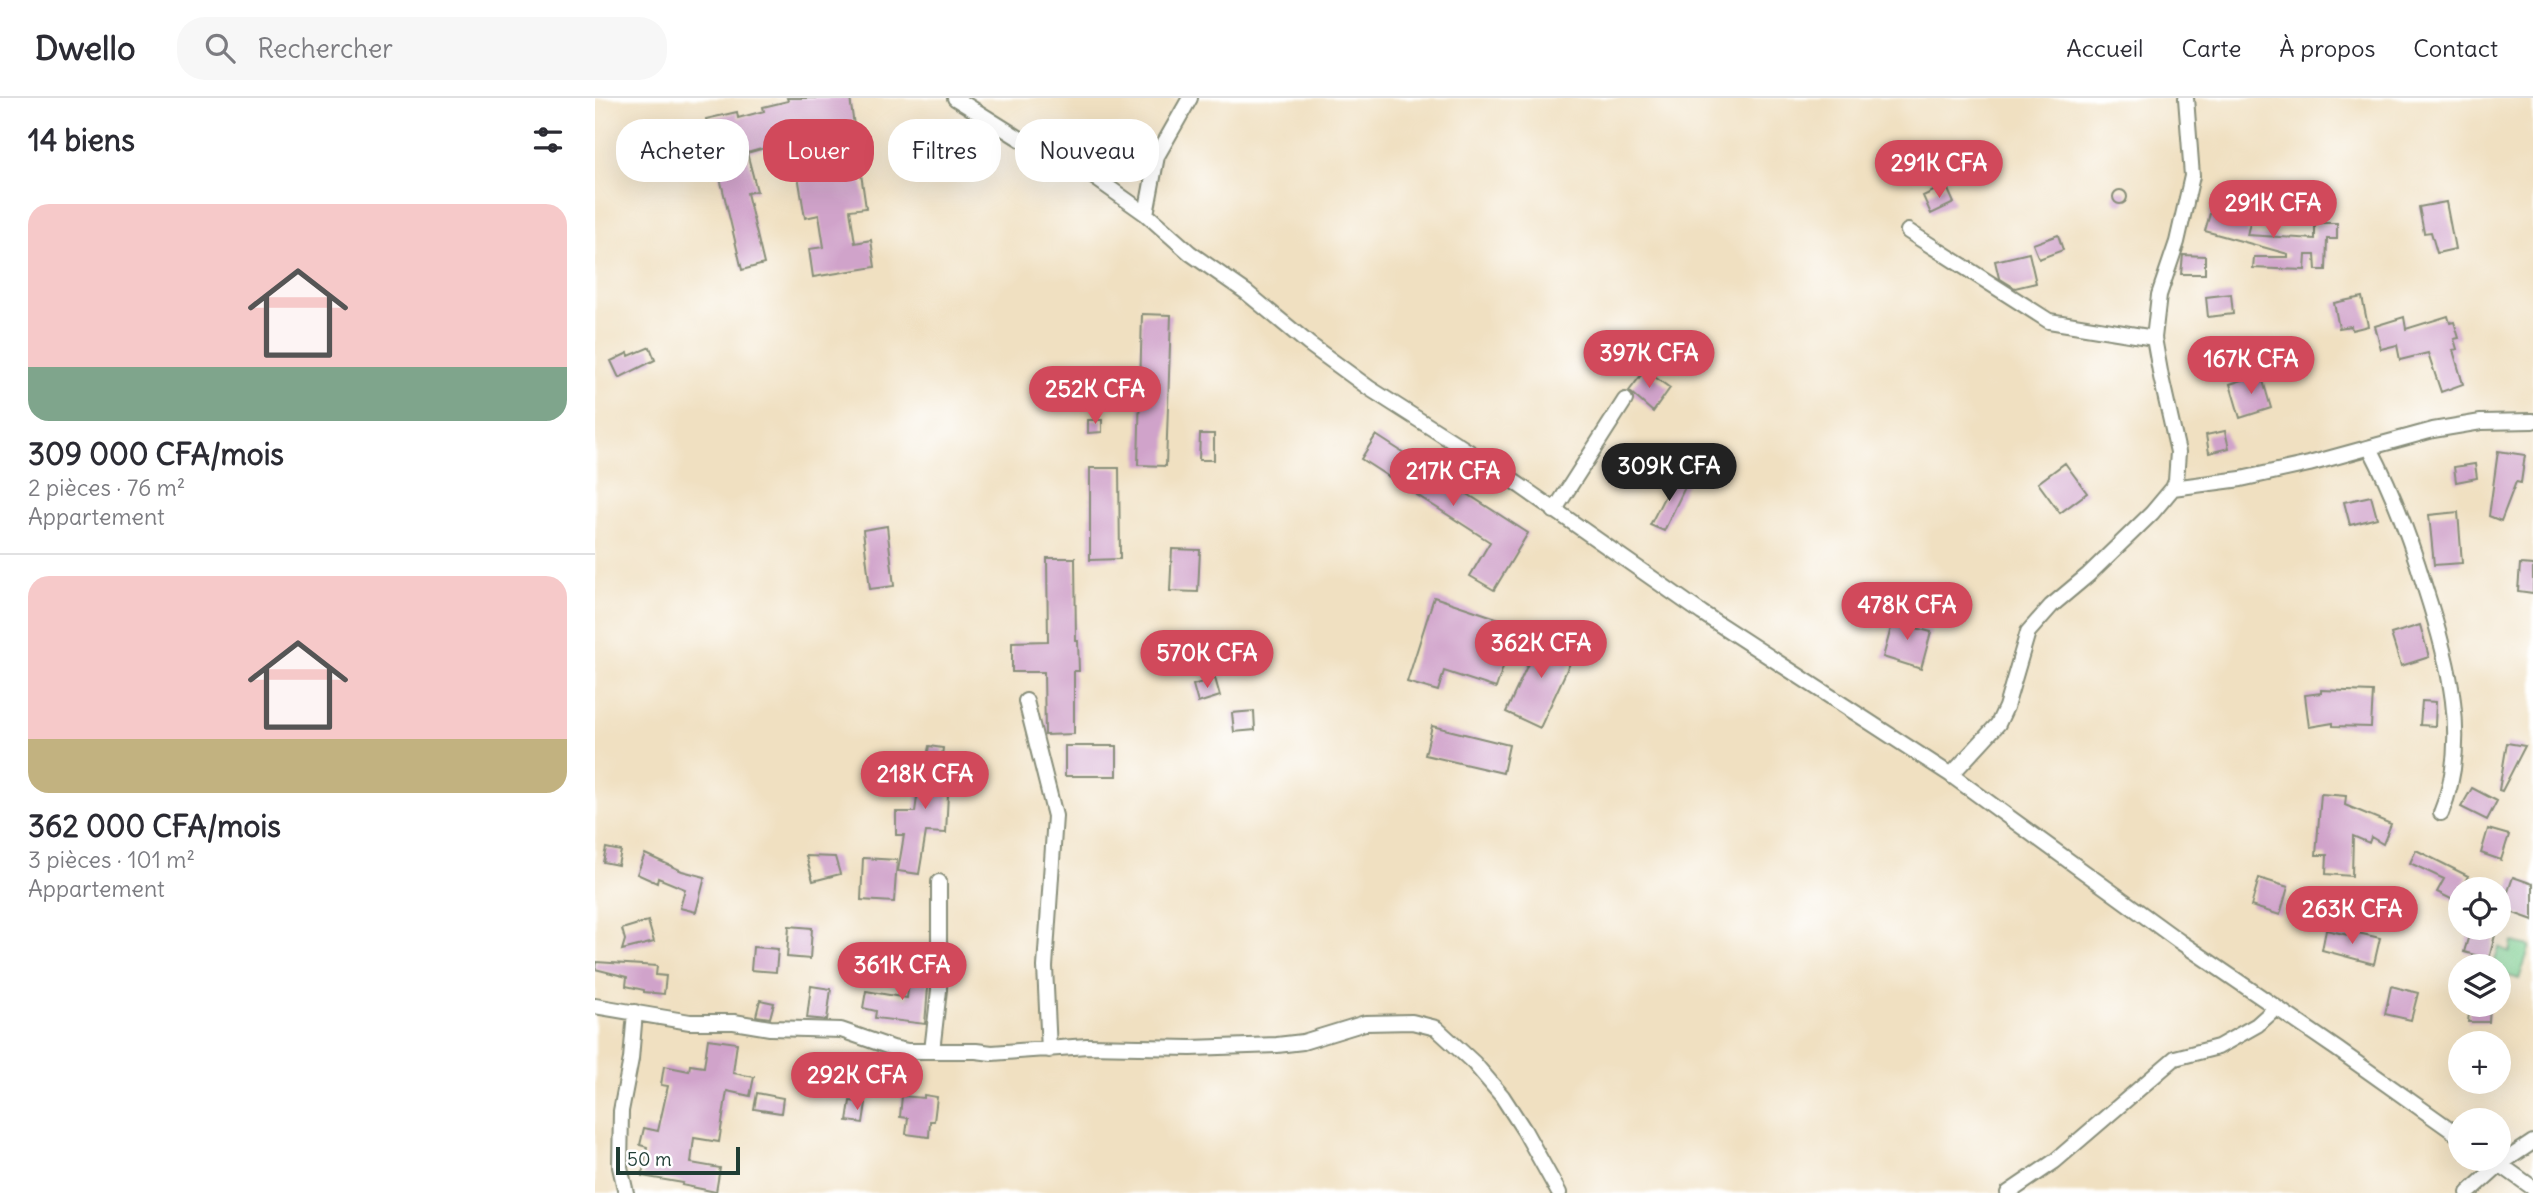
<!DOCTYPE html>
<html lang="fr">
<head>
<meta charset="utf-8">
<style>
	:root { --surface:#fff; --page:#f7f7f7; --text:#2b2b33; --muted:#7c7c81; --line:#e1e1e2; --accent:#d1495b }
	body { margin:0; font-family:Delius,sans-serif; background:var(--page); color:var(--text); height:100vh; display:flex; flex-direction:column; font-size:26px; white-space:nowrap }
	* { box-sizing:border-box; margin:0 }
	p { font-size:23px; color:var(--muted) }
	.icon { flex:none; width:38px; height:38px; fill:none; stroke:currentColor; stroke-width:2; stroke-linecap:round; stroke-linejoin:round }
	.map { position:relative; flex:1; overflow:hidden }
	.sheet { display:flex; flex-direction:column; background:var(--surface); width:595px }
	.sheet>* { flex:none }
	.top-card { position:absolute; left:21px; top:21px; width:665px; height:63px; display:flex; gap:14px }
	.buttons { position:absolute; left:1853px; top:779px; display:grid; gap:14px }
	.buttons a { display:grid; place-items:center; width:63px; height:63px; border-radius:50%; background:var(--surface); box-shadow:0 7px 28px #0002; font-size:35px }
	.scale { position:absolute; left:21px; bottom:18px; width:124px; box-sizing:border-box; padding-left:7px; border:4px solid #1f3d34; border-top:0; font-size:19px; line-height:24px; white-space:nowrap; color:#1f3d34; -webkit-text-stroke:5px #fff; paint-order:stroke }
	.price { position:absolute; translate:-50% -60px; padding:0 16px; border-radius:24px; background:var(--accent); color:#fff; font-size:23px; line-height:46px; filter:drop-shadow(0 2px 4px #0008) }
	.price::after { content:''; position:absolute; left:50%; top:42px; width:21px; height:16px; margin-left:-10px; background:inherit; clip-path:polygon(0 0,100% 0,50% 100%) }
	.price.active { background:#222; color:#fff }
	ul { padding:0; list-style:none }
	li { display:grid; align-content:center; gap:14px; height:371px; padding:0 28px }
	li+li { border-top:2px solid var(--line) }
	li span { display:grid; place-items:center; height:217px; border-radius:21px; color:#555 }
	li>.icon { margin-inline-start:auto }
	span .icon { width:126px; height:126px; fill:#fffc; stroke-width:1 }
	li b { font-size:30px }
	h2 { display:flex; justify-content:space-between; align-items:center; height:84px; padding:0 28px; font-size:30px }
	.pill { padding:0 24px; border-radius:28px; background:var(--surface); box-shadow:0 7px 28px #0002; font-size:24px; line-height:63px }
	.pill.active { background:var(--accent); color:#fff }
	header { display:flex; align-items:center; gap:42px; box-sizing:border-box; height:98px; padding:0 35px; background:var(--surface); border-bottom:2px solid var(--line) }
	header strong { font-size:33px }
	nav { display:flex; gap:38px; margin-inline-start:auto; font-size:24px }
	.search { width:490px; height:63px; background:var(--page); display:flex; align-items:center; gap:18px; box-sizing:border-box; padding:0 24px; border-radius:28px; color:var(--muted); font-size:26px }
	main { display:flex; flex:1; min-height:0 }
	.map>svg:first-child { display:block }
	.green { fill:#7dcf90; stroke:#4e8662; stroke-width:2 }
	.building { fill:#d0a3ca }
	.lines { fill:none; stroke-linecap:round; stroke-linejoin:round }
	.street-casing { stroke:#888e7a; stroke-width:18 }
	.street { stroke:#fff; stroke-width:14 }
</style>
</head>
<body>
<header>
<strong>Dwello</strong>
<div class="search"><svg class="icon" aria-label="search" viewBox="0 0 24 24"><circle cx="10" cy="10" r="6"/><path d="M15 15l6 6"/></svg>Rechercher</div>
<nav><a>Accueil</a><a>Carte</a><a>À propos</a><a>Contact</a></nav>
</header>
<main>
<section class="sheet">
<h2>14 biens<svg class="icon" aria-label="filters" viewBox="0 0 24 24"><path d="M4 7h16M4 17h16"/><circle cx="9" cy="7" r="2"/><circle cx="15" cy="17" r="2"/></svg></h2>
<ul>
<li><span style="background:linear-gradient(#f6c9c9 75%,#7fa58c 0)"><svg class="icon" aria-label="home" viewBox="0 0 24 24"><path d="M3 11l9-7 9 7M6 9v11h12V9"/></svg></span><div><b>309 000 CFA/mois</b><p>2 pièces · 76 m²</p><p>Appartement</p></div></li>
<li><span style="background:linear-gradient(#f6c9c9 75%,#c2b280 0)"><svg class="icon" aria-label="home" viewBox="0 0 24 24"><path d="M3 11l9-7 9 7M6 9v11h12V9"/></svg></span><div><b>362 000 CFA/mois</b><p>3 pièces · 101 m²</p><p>Appartement</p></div></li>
</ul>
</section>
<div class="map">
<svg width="1938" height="1095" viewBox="0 0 1938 1095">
	<rect width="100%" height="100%" fill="#fff"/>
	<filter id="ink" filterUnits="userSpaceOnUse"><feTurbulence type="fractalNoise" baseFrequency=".0143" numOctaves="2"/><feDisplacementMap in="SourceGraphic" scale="14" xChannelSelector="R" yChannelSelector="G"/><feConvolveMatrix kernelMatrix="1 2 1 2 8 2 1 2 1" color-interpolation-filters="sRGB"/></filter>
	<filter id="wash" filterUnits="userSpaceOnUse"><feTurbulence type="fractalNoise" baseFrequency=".00686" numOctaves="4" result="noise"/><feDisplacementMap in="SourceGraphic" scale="28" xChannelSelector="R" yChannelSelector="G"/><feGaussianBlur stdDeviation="1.57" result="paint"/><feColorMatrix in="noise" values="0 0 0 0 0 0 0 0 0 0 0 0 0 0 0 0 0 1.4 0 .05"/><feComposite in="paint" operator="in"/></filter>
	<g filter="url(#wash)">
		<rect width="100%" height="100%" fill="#f0e0c1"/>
		<path class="green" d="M 1917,844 L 1935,848 L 1924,881 L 1904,875 L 1904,868 L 1898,868 L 1904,849 L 1915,854 Z"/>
		<g id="blocks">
			<path class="building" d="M 192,0 L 255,0 L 271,110 L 255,112 L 260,145 L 276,142 L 280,169 L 218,179 L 214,151 L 229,149 L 224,117 L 210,120 L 198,47 L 178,52 L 177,48 L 152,55 L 162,93 L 152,95 L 169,166 L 147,172 L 111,21 L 142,14 L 143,20 L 169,13 L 168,9 L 193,3 Z
				M 1351,87 L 1359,105 L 1336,116 L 1328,98 Z
				M1518 99a7 7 0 1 1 14 0a7 7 0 1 1-14 0Z
				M 1851,104 L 1860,151 L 1842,155 L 1836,134 L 1829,135 L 1824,109 Z
				M 1618,105 L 1657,116 L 1652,137 L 1720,141 L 1720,125 L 1742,125 L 1742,141 L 1732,141 L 1731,172 L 1721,172 L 1720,157 L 1711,157 L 1710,172 L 1658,170 L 1659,159 L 1693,159 L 1693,156 L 1610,133 Z
				M 1463,137 L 1468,152 L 1444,161 L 1438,146 Z
				M 1434,155 L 1441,185 L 1420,190 L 1404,180 L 1400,163 Z
				M 1588,157 L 1610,158 L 1610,176 L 1586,176 Z
				M 1636,196 L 1638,216 L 1613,219 L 1611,199 Z
				M 1767,199 L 1773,228 L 1757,232 L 1756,228 L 1744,230 L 1739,205 Z
				M 547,216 L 576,217 L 571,368 L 543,367 Z
				M 1853,218 L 1855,225 L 1859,224 L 1864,240 L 1859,241 L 1862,251 L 1858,252 L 1868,286 L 1846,294 L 1833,255 L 1805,262 L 1802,247 L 1786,251 L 1780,228 L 1809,219 L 1811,231 Z
				M 55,249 L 60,262 L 24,280 L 16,263 L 33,255 L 34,258 Z
				M 1050,272 L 1075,290 L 1058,314 L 1034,293 Z
				M 1666,276 L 1676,310 L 1645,320 L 1635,286 Z
				M 493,322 L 507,322 L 507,334 L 493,335 Z
				M 1630,333 L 1634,350 L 1614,355 L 1611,337 Z
				M 605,336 L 619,336 L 619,362 L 604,362 Z
				M 781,337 L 933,435 L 899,492 L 875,478 L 895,444 L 766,361 Z
				M 1903,353 L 1930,357 L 1926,385 L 1921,384 L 1906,423 L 1894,418 Z
				M 1470,365 L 1492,395 L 1465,415 L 1443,385 Z
				M 1880,366 L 1882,380 L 1861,384 L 1859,369 Z
				M 495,370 L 524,370 L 525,461 L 495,462 Z
				M 1081,376 L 1093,383 L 1069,433 L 1055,427 Z
				M 1776,398 L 1782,420 L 1755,427 L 1749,404 Z
				M 1863,414 L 1867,465 L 1839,467 L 1834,417 Z
				M 292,428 L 299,488 L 275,491 L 268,432 Z
				M 577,451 L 605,452 L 603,494 L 575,493 Z
				M 452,460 L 480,460 L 481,543 L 483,543 L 484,573 L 479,573 L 479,636 L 450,637 L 449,574 L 417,574 L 417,544 L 453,543 Z
				M 1925,466 L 1938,467 L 1938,495 L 1923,493 Z
				M 839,499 L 922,527 L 901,590 L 849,573 L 843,593 L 812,584 Z
				M 1307,511 L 1320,517 L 1314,528 L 1336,534 L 1326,571 L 1288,559 L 1298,523 L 1301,523 Z
				M 1825,527 L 1834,559 L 1806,568 L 1796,536 Z
				M 947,535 L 982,550 L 945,630 L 911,614 Z
				M 620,580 L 625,598 L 603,605 L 598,587 Z
				M 1726,592 L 1778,594 L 1776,629 L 1738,628 L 1738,625 L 1714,629 L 1710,597 L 1726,595 Z
				M 1827,603 L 1841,604 L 1840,628 L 1825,627 Z
				M 659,613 L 660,632 L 639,634 L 637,615 Z
				M 837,628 L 914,647 L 908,675 L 830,657 Z
				M 1912,645 L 1930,648 L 1907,693 L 1904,692 Z
				M 334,648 L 348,650 L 346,665 L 359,667 L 353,696 L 351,735 L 331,734 L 324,776 L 303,773 L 309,737 L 301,737 L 301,714 L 320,714 L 327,663 L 331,663 Z
				M 470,648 L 522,648 L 522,678 L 470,678 Z
				M 1877,690 L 1902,703 L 1892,722 L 1866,709 Z
				M 1726,696 L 1751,698 L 1750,707 L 1796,726 L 1788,746 L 1776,739 L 1774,745 L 1758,738 L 1757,778 L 1731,776 L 1732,757 L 1721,757 Z
				M 1893,731 L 1914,737 L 1906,762 L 1886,755 Z
				M 11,750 L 26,753 L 23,767 L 8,764 Z
				M 1821,752 L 1873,778 L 1860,803 L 1842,794 L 1849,781 L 1815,765 Z
				M 50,756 L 87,773 L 110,779 L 101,814 L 85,810 L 90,791 L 63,780 L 62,785 L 42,776 Z
				M 211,758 L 240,759 L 245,776 L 218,783 Z
				M 268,760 L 302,762 L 299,804 L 266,802 Z
				M 1918,779 L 1938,786 L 1938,822 L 1907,811 Z
				M 1664,780 L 1693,789 L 1685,817 L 1656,808 Z
				M 53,823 L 59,844 L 27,852 L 30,842 L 27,831 Z
				M 194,828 L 217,830 L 215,861 L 192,859 Z
				M 1876,830 L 1888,830 L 1901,833 L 1894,861 L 1869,854 Z
				M 1731,832 L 1753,837 L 1754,833 L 1785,840 L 1779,866 L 1727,852 Z
				M 158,849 L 183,851 L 181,874 L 156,872 Z
				M 1,864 L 62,868 L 61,877 L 71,878 L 69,896 L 49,894 L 49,892 L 31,888 L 32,879 L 0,871 Z
				M 315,874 L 334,877 L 330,926 L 280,920 L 281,913 L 268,910 L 271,893 L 312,900 Z
				M 216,888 L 236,891 L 232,922 L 212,920 Z
				M 1796,888 L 1823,895 L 1816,922 L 1790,916 Z
				M 165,902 L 179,905 L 175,920 L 161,918 Z
				M 1875,906 L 1895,906 L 1894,924 L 1873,924 Z
				M 113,941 L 142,945 L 138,975 L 159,979 L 155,998 L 132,993 L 124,1044 L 99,1040 L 96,1065 L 125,1070 L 121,1094 L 87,1087 L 88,1085 L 47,1078 L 52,1049 L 45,1047 L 49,1030 L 63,1033 L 73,988 L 66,987 L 69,968 L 94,973 L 95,967 L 109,969 Z
				M 162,995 L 188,1000 L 186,1015 L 159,1011 Z
				M 329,997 L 342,999 L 339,1023 L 335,1023 L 334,1039 L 311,1036 L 313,1020 L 305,1019 L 307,998 L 329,1000 Z
				M 255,1003 L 271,1005 L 268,1025 L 252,1023 Z"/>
		</g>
	</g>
	<g filter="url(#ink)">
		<use href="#blocks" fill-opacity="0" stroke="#888e7a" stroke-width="2"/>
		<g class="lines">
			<defs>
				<path id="street" d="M 360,0 L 435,47 L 499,79 L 551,116 L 595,155 L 651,194 L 714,246 L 774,290 L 904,373 L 1107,515 L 1356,677 L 1584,843 L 1742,951 L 1866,1039
					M 551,116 L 562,58 L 595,0
					M 1313,133 L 1454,223 L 1559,240
					M 1775,350 C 1799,396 1815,440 1830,490 C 1853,561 1876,643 1846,715
					M 1578,390 L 1646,381 L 1714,366 L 1838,332 L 1886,324 L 1938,323
					M 959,413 L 1030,302
					M 431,603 L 460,718 L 450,869 L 454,952
					M 1356,677 L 1403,626 L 1411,609 L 1433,534 L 1456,508 L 1493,477 L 1557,415 L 1578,390 L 1581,383 L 1583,354 L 1566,279 L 1559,240 L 1564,197 L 1582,144 L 1597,78 L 1591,0
					M 0,908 L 95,924 L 139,924 L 175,930 L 246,932 L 298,950 L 313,953 L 381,953 L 397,955 L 492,948 L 596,950 L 682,947 L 708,944 L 770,925 L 817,924 L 841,930 L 879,965 L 907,998 L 929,1032 L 964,1095
					M 337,953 L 344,892 L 344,784
					M 1899,1062 L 1938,1090
					M 31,1095 L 25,1069 L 26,1013 L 36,961 L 40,914
					M 1413,1095 L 1460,1063 L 1580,960 L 1623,949 L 1662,927 L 1681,910
					M 1873,1095 L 1905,1066 L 1938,1044"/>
			</defs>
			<use href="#street" class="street-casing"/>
			<use href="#street" class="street"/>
		</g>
	</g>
</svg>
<div class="buttons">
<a><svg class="icon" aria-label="locate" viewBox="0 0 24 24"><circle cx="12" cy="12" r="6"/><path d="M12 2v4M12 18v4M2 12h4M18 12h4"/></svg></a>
<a><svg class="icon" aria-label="layers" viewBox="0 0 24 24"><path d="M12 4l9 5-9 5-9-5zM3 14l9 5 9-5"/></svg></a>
<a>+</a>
<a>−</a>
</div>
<div class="scale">50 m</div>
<b class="price" style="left:1344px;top:102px">291K CFA</b>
<b class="price" style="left:1678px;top:142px">291K CFA</b>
<b class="price" style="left:1054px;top:292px">397K CFA</b>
<b class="price" style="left:1656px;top:298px">167K CFA</b>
<b class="price" style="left:500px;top:328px">252K CFA</b>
<b class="price active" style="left:1074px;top:405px">309K CFA</b>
<b class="price" style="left:858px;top:410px">217K CFA</b>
<b class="price" style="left:1312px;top:544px">478K CFA</b>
<b class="price" style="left:946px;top:582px">362K CFA</b>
<b class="price" style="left:612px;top:592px">570K CFA</b>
<b class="price" style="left:330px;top:713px">218K CFA</b>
<b class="price" style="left:1757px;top:848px">263K CFA</b>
<b class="price" style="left:307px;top:904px">361K CFA</b>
<b class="price" style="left:262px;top:1014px">292K CFA</b>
<div class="top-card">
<a class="pill">Acheter</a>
<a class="pill active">Louer</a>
<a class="pill">Filtres</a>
<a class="pill">Nouveau</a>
</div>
</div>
</main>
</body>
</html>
